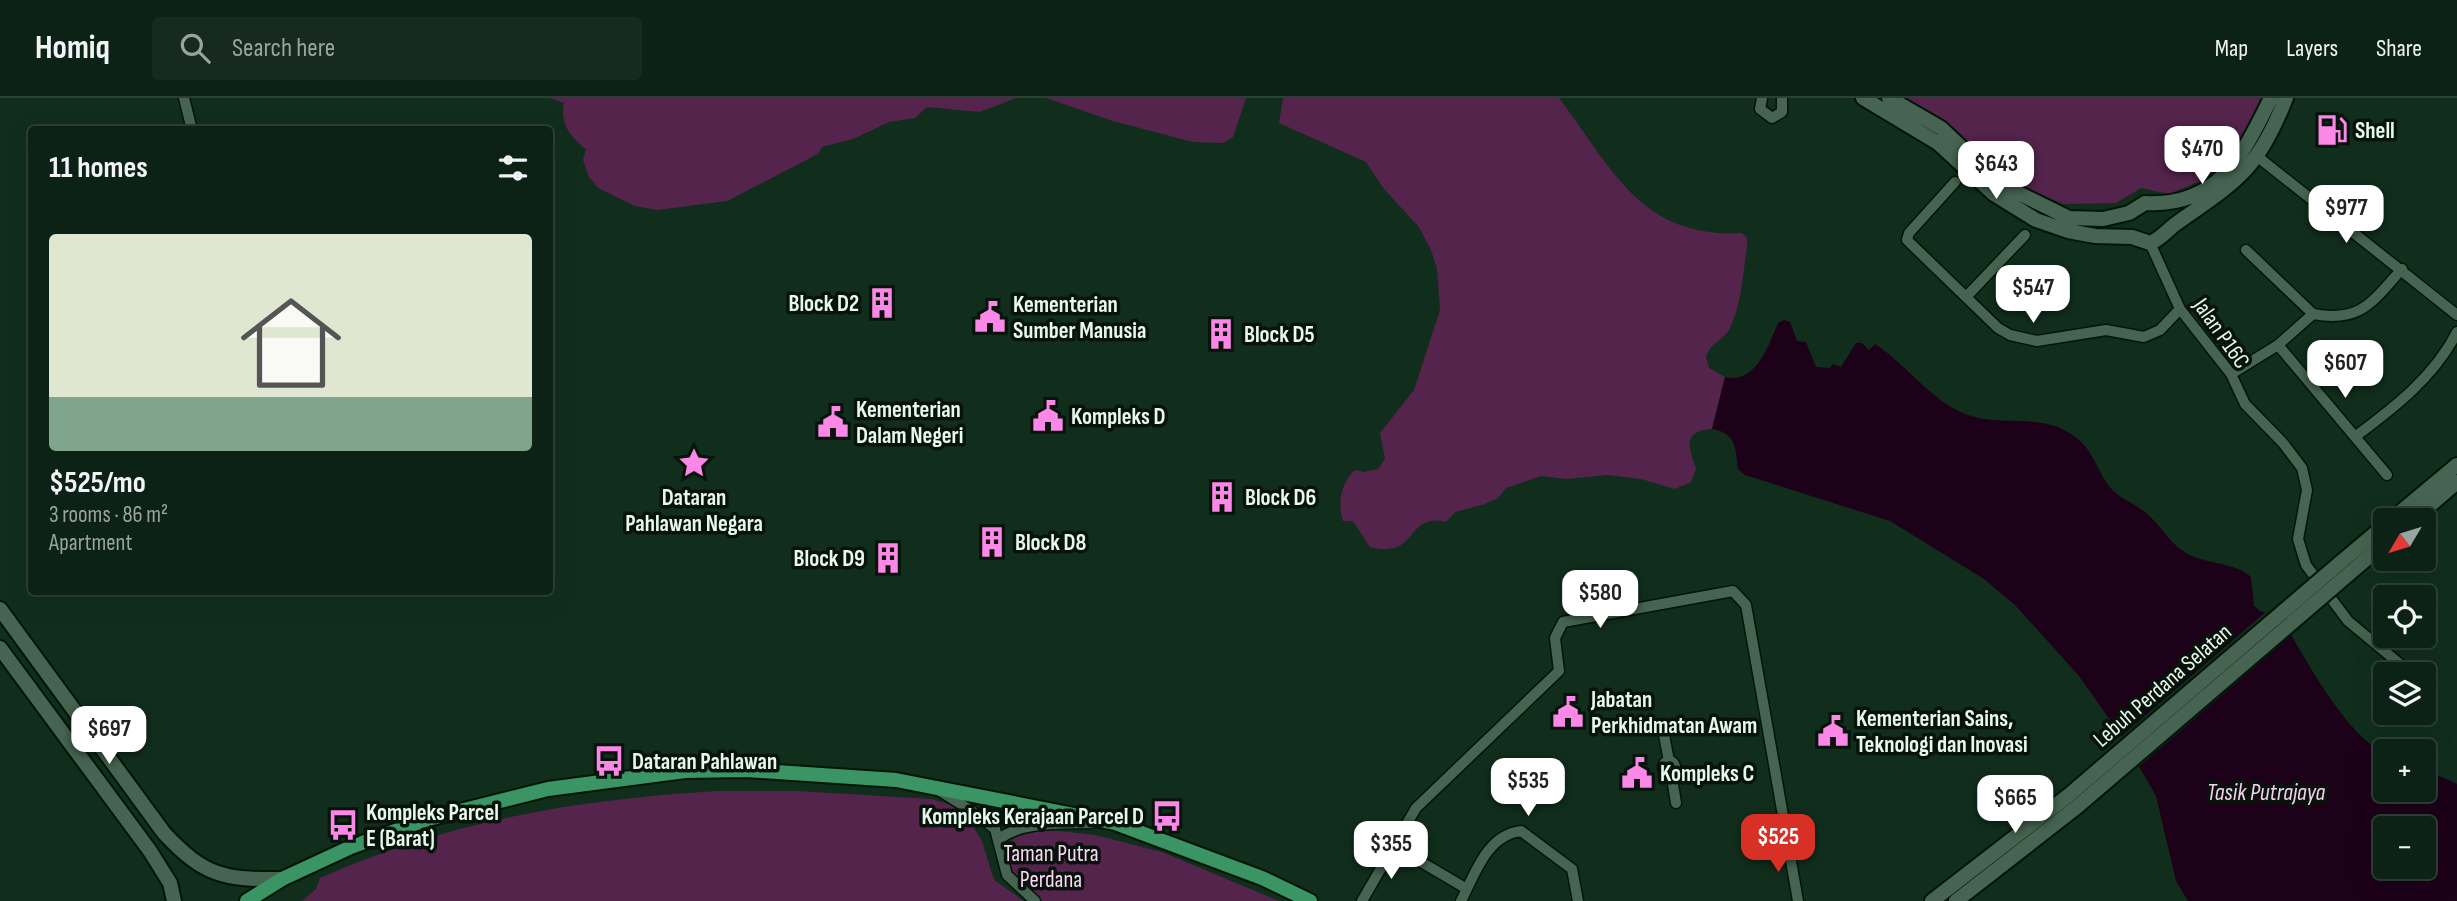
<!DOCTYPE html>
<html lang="en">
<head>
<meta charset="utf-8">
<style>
	:root { --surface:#0d2216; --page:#162a1f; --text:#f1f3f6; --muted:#9aa4a1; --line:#2d3f35; --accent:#d93025 }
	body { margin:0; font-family:"Sofia Sans Condensed",sans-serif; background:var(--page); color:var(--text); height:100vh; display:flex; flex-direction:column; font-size:26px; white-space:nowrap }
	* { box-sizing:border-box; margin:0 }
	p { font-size:23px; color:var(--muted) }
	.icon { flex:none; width:38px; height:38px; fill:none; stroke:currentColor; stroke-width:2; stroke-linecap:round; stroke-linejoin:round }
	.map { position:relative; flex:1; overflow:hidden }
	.details { position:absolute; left:28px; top:28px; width:525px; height:469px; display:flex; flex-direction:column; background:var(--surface); border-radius:7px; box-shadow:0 7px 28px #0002,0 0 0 2px var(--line) }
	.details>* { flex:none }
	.needle { width:46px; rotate:232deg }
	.fabs { position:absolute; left:2373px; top:410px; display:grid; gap:14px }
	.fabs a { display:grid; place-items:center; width:63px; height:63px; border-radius:7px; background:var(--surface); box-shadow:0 7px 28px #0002,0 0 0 2px var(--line); font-size:35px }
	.price { position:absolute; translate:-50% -60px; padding:0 16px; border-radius:14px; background:#fff; color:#222; font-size:23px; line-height:46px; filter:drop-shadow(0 2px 4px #0008) }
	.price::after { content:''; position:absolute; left:50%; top:42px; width:21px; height:16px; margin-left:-10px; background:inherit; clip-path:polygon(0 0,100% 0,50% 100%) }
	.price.current { background:var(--accent); color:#fff }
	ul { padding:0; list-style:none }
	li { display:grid; align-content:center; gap:14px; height:371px; padding:0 21px }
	li span { display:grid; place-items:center; height:217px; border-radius:7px; color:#555 }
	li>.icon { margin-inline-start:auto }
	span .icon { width:126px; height:126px; fill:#fffc; stroke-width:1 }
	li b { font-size:30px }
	h2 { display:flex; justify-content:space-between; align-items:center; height:84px; padding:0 21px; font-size:30px }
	header { display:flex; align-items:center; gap:42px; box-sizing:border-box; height:98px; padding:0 35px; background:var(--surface); border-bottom:2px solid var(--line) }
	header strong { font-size:33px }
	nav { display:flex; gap:38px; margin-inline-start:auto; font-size:24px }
	.search { width:490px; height:63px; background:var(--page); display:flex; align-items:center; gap:18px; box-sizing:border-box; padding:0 24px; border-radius:7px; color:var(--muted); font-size:26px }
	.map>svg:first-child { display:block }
	.green { fill:#54244c }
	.water { fill:#1c0118; fill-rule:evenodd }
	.pier { fill:#112e1d }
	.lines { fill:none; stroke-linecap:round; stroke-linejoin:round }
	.street-casing { stroke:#001607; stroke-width:13 }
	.secondary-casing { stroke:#001607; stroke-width:18 }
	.primary-casing { stroke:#001607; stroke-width:18 }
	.street { stroke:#466451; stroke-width:10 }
	.secondary { stroke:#466451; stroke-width:14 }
	.primary { stroke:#3b9464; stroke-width:14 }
	.secondary-bridge-casing { stroke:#001607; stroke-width:18; stroke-linecap:butt }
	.secondary-bridge { stroke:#466451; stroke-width:14 }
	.labels { text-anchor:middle; stroke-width:7; stroke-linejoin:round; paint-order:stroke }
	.poi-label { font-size:23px; font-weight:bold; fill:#e7f8ec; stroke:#07130b; text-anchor:start }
	.street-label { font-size:23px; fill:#e7f8ec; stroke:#07130b }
	.park-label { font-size:23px; fill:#fdd7f4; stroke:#07130b }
	.water-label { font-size:24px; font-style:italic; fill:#f5d0ed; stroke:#07130b }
</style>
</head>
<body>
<header>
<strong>Homiq</strong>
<div class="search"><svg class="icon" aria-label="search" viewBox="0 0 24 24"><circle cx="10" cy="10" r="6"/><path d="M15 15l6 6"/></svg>Search here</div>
<nav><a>Map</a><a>Layers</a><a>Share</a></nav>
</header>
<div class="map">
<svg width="2457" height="803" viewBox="0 0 2457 803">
	<rect width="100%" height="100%" fill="#112e1d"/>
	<path class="green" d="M 549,0 L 1016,0 L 980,14 L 927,9 L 915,20 L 889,24 L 853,41 L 822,49 L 818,56 L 727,103 L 657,112 L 635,108 L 598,90 L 589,79 L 583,62 L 586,51 C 570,39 560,26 564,5 Z
		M 1046,0 L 1246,0 L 1233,39 L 1223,45 L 1193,44 L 1113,23 Z
		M 1283,0 L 1559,0 C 1612,70 1641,141 1742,135 L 1747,140 L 1747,148 C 1743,174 1742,205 1730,230 C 1724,242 1710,245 1706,259 L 1709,270 L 1725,279 L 1712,331 C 1680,333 1690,352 1696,371 L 1691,384 L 1675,391 L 1641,381 L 1608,377 L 1566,381 L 1541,378 L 1506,390 L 1498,400 L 1485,406 L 1455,414 L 1446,424 C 1405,414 1419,462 1370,449 L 1353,423 L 1343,423 C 1337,405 1341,385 1355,372 L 1364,374 L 1378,371 L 1385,361 L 1380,335 L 1414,292 L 1440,212 L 1437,171 L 1431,152 L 1419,129 L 1384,91 L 1366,64 L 1279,25 Z
		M 1903,0 L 2262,0 L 2241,47 L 2205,81 L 2169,96 L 2141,90 L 2116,105 L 2063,106 L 2017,86 L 1924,10 Z
		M 718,693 L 796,693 L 932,701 L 954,708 L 969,722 L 982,743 L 994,782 L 1024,803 L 302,803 L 316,791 L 320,780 C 447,723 580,701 718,693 Z
		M 1041,731 L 1095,737 L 1162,754 L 1279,803 L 1039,803 C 1009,774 978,744 1041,731 Z"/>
	<path class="water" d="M 1784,222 L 1790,224 L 1797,243 L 1806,244 L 1816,269 L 1830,270 L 1833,266 L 1841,269 L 1856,245 L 1862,245 L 1869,252 L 1875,246 C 1907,267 1932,304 1968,317 C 2002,329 2041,315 2071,336 C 2091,349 2094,364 2105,382 C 2115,400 2132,403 2146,415 C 2160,426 2168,443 2183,453 C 2203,467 2234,463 2251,479 L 2254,508 L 2260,513 L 2281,519 C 2303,557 2346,638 2385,655 L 2385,691 L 2424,691 L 2424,671 L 2457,686 L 2457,803 L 2188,803 L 2176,783 L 2156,698 L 2122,639 L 2079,578 L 2015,507 L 1984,481 L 1890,423 L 1745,377 L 1738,371 C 1735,350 1737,335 1712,331 L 1725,279 C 1755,287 1769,247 1778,225 ZM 2385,730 L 2424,730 L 2424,768 L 2385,768 Z"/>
	<path class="pier" d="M 2268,512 L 2284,517 L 2294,535 L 2135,672 L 2118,641 Z"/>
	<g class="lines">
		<defs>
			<path id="street" d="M 184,0 L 192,32
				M 1762,0 L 1760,11 L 1772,20 L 1782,14 L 1782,0
				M 2258,59 L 2457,217
				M 1955,84 L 1909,135 L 1907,142 L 1998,230 L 2010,237 L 2037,243 L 2106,232 L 2144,239 L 2160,232 L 2180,211
				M 2150,145 L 2180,211 L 2231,276 L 2245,306 L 2283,345 L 2302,370 L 2307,392 L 2298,441 L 2306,467 L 2348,523 L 2412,576
				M 2246,152 L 2313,216
				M 1966,199 L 2025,137
				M 2278,247 L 2387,377
				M 2231,276 L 2278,247 L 2313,216 C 2361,225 2372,204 2402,171
				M 2356,338 C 2395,309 2435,278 2457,234
				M 2424,585 L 2431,590
				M 1663,632 L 1669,663
				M1663 669a6 6 0 1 1 12 0a6 6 0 1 1-12 0Z
				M 1671,674 L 1676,705
				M 940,693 L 975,715 L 995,731 L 1007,777 L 1035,803
				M 999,741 C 1023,723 1062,726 1091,725
				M 1394,748 L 1467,791
				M 1362,803 L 1416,710 L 1559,573 L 1555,540 L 1563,524 L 1733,493 L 1746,507 L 1798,803
				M 1461,803 C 1475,776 1487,737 1521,733 L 1572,771 L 1578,803"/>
			<path id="secondary" d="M 1863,0 L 1938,45 L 1994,96 L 2036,122 L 2068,133 L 2095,138 L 2132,139 L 2150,145 C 2161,141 2167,132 2177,125 C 2238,82 2257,73 2286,0
				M 1889,0 L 1941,30 L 2000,86 L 2069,120 L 2103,121 L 2129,115 L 2145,105 C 2219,109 2242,58 2271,0
				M 2391,422 L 2457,367
				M 2413,422 L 2457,384
				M 2341,464 L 2385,427
				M 2350,475 L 2385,445
				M 0,511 L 164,735 C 204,778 224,782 282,781
				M 0,550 L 150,753 L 170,785 L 174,803
				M 1932,803 L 2069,697
				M 1956,803 L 2078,708"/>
			<path id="primary" d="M 247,803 L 282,781 L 351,749 L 428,721 L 548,691 L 685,673 L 746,672 L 896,682 L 1115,725 L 1262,780 L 1310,803"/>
		</defs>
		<use href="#street" class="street-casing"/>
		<use href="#secondary" class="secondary-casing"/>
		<use href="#primary" class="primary-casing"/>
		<use href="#street" class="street"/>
		<use href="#secondary" class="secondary"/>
		<use href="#primary" class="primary"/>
		<defs>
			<path id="secondary-bridge" d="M 2069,697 L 2341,464
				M 2078,708 L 2350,475"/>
		</defs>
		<use href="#secondary-bridge" class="secondary-bridge-casing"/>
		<use href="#secondary-bridge" class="secondary-bridge"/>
	</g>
	<defs>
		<symbol id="fuel-bare" viewBox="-9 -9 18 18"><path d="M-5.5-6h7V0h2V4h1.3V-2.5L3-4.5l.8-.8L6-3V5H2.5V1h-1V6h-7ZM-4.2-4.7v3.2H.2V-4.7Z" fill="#fb87e6" stroke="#07130b" stroke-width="2.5" paint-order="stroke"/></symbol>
		<symbol id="building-bare" viewBox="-9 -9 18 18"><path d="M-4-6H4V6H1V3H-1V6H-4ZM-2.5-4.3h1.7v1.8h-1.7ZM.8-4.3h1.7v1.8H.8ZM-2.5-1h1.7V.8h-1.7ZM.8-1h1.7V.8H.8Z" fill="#fb87e6" stroke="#07130b" stroke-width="2.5" paint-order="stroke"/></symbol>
		<symbol id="civic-bare" viewBox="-9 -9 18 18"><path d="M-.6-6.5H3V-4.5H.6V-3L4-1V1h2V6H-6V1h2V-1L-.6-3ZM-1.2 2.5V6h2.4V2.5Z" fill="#fb87e6" stroke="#07130b" stroke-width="2.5" paint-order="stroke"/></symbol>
		<symbol id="sight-bare" viewBox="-9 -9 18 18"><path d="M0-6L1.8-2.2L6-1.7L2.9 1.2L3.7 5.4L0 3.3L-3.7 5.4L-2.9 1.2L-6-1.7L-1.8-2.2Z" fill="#fb87e6" stroke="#07130b" stroke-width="2.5" paint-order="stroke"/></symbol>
		<symbol id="bus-bare" viewBox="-9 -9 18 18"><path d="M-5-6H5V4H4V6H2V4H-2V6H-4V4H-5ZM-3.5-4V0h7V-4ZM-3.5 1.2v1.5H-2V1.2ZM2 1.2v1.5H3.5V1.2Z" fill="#fb87e6" stroke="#07130b" stroke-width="2.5" paint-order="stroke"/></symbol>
	</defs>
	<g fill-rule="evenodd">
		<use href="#fuel-bare" x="2310" y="10" width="44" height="44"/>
		<use href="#building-bare" x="860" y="183" width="44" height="44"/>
		<use href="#civic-bare" x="968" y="197" width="44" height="44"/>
		<use href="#building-bare" x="1199" y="214" width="44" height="44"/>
		<use href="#civic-bare" x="1026" y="296" width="44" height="44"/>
		<use href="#civic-bare" x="811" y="302" width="44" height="44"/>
		<use href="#sight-bare" x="672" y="343" width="44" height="44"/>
		<use href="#building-bare" x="1200" y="377" width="44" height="44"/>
		<use href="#building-bare" x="970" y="422" width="44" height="44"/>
		<use href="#building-bare" x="866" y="438" width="44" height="44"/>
		<use href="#civic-bare" x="1546" y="592" width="44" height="44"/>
		<use href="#civic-bare" x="1811" y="611" width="44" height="44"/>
		<use href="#bus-bare" x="587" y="641" width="44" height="44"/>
		<use href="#civic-bare" x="1615" y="653" width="44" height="44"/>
		<use href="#bus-bare" x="1145" y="696" width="44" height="44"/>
		<use href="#bus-bare" x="321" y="705" width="44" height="44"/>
	</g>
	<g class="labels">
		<g class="poi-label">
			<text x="2355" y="40">Shell</text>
			<text x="859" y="213" text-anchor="end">Block D2</text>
			<text x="1013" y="214">Kementerian<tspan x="1013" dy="26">Sumber Manusia</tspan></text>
			<text x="1244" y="244">Block D5</text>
			<text x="856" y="319">Kementerian<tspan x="856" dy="26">Dalam Negeri</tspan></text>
			<text x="1071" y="326">Kompleks D</text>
			<text x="694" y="407" text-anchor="middle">Dataran<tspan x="694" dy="26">Pahlawan Negara</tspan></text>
			<text x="1245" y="407">Block D6</text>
			<text x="1015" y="452">Block D8</text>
			<text x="865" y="468" text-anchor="end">Block D9</text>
			<text x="1591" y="609">Jabatan<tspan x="1591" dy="26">Perkhidmatan Awam</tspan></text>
			<text x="1856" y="628">Kementerian Sains,<tspan x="1856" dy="26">Teknologi dan Inovasi</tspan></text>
			<text x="632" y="671">Dataran Pahlawan</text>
			<text x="1660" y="683">Kompleks C</text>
			<text x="366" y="722">Kompleks Parcel<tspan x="366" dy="26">E (Barat)</tspan></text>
			<text x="1144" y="726" text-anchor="end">Kompleks Kerajaan Parcel D</text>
		</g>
		<g class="street-label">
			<text transform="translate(2222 235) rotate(55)" y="8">Jalan P16C</text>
			<text transform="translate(2162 587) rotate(-41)" y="8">Lebuh Perdana Selatan</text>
		</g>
		<g class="park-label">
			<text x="1051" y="763">Taman Putra<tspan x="1051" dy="26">Perdana</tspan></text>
		</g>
		<g class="water-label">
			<text x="2266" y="702">Tasik Putrajaya</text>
		</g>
	</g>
</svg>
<div class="fabs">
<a><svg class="needle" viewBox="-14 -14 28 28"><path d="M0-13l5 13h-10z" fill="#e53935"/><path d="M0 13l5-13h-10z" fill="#9aa4a1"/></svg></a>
<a><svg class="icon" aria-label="locate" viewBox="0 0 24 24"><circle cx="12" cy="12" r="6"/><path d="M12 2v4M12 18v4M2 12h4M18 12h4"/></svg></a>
<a><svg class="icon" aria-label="layers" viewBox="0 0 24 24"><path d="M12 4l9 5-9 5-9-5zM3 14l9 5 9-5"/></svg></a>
<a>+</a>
<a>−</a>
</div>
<b class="price" style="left:2202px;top:88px">$470</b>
<b class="price" style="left:1996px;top:103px">$643</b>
<b class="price" style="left:2346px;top:147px">$977</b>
<b class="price" style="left:2033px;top:227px">$547</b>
<b class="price" style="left:2345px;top:302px">$607</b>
<b class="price" style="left:1600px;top:532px">$580</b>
<b class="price" style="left:109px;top:668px">$697</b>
<b class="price" style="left:1528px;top:720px">$535</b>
<b class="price" style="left:2015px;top:737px">$665</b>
<b class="price current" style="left:1778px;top:776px">$525</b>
<b class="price" style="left:1391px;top:783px">$355</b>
<section class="details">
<h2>11 homes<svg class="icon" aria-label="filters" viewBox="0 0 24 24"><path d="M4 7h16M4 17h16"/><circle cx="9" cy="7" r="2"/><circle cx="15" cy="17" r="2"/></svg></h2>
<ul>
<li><span style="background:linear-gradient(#dfe7d0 75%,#7fa58c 0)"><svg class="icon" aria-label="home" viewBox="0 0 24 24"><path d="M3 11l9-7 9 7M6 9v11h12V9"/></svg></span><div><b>$525/mo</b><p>3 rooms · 86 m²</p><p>Apartment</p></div></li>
</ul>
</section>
</div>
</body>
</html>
